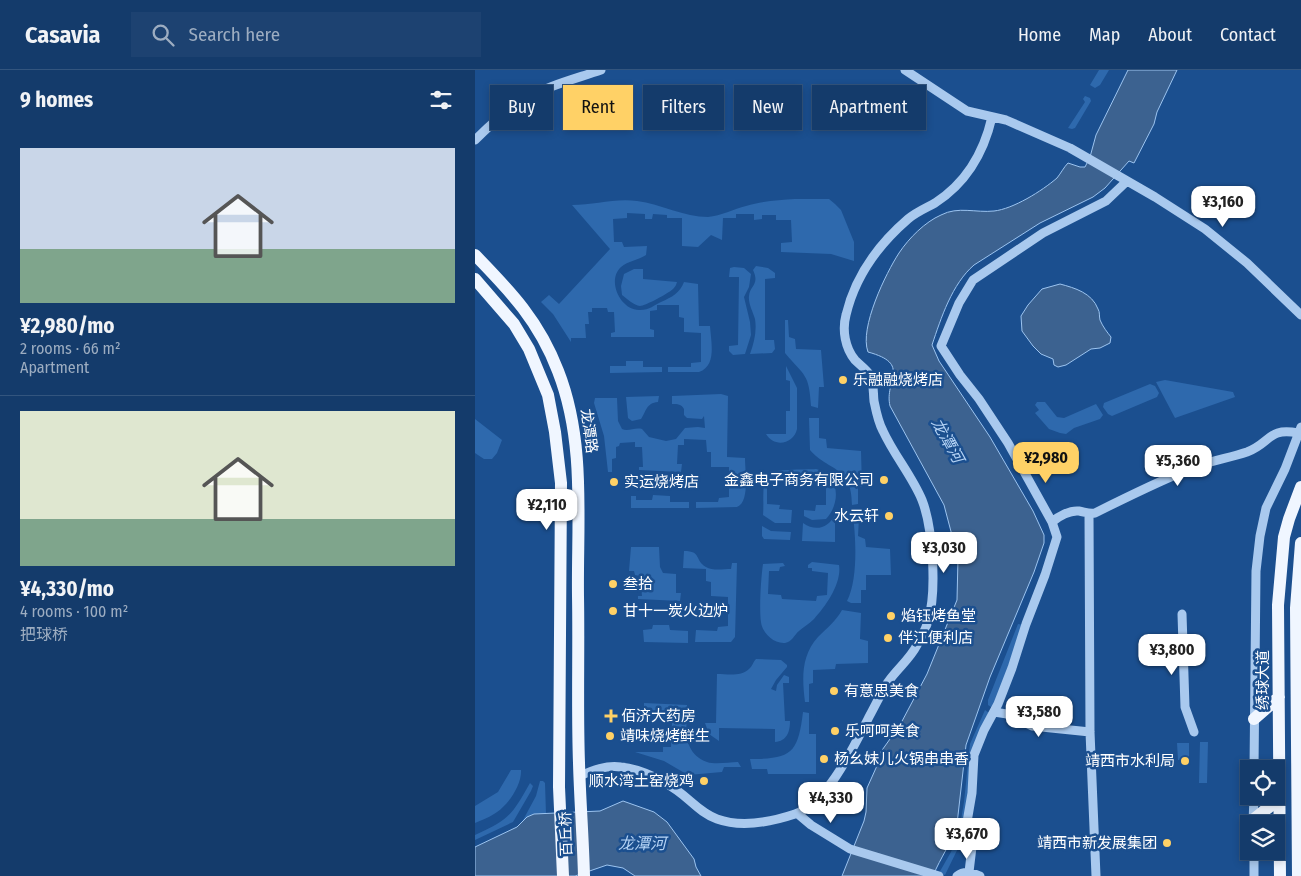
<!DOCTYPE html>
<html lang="en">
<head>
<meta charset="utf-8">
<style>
	:root { --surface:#143b6b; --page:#1d4271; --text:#f1f3f6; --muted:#9dadc1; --line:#33557e; --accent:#ffd166 }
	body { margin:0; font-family:"Fira Sans Condensed","Noto Sans SC",sans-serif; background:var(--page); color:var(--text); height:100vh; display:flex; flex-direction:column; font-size:19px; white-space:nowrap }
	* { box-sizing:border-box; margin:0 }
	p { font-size:16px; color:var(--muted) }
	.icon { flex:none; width:28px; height:28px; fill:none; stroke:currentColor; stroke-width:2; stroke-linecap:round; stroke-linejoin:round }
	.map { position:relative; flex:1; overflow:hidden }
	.panel { display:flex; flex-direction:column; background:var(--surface); width:475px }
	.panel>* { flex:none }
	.hud { position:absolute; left:15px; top:15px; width:475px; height:45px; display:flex; gap:10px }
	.tools { position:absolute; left:765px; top:690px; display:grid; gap:10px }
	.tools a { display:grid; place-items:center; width:45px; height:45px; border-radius:0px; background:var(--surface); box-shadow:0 2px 8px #0003,0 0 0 1px var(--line); font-size:25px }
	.price { position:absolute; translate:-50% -42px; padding:0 11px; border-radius:10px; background:#fff; color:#222; font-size:16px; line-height:32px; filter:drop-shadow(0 1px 2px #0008) }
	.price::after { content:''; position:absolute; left:50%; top:30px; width:15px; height:11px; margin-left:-8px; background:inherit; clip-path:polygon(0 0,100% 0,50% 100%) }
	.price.selected { background:var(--accent); color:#111 }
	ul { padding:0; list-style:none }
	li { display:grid; align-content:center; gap:10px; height:265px; padding:0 20px }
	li+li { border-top:1px solid var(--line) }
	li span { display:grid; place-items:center; height:155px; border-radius:0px; color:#555 }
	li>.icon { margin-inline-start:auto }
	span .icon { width:90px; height:90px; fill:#fffc; stroke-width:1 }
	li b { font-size:21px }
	h2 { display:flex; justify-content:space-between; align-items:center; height:60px; padding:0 20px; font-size:21px }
	.tag { padding:0 18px; border-radius:0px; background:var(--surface); box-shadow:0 2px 8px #0003,0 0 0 1px var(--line); font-size:18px; line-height:45px }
	.tag.selected { background:var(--accent); color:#111 }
	header { display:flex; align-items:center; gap:30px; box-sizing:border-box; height:70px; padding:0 25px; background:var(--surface); border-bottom:1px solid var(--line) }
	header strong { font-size:24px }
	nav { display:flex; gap:28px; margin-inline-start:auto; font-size:18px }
	.search { width:350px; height:45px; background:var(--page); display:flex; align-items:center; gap:12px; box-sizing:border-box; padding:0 18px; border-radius:0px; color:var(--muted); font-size:19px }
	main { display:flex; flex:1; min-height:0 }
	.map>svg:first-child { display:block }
	.green { fill:#2e69ad }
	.water { fill:#3c6290; stroke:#9cc4f0 }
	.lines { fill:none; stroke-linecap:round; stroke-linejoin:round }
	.minor { stroke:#a9c9ee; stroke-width:9 }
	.major { stroke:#f0f6ff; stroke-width:12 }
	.poi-dot { fill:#ffd166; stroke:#1b4f8f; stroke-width:2 }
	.labels { text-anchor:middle; stroke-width:5; stroke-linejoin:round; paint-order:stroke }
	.poi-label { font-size:15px; fill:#fff; stroke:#1b4f8f; text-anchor:start }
	.street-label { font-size:15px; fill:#fff; stroke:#1b4f8f }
	.water-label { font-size:16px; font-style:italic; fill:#b5d3f5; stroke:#1b4f8f }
</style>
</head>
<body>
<header>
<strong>Casavia</strong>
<div class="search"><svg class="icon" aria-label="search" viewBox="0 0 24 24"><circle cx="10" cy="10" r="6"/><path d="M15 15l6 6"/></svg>Search here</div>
<nav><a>Home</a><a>Map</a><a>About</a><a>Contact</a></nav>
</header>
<main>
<section class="panel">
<h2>9 homes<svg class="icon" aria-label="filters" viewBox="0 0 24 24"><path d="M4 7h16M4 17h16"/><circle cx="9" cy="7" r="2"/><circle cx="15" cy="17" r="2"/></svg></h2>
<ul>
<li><span style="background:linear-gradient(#c9d6e8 65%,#7fa58c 0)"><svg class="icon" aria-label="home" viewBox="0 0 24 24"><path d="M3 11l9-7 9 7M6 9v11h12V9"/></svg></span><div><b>¥2,980/mo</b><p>2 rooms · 66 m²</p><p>Apartment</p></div></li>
<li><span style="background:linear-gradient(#dfe7d0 70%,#7fa58c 0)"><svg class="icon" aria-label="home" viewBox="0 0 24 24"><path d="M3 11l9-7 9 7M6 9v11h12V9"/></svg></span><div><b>¥4,330/mo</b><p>4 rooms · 100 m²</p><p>把球桥</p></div></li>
</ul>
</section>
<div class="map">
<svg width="826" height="806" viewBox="0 0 826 806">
	<rect width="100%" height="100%" fill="#1b4f8f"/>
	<path class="green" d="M 624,0 L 634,0 L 625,15 L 620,18 L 615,15 Z
		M 610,26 L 615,28 L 616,31 L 600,58 L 597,59 L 593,58 L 610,32 L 608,29 Z
		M 320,129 L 354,129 L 360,134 L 366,140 L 379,172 L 379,191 L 356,184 L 306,182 L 306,173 L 317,172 L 316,150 L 301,150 L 301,145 L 287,145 L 287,149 L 279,150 L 279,144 L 261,144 L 261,148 L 248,148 L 247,170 L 236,165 L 223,177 L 207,176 L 207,148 L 192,148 L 192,145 L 178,144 L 177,149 L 170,149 L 170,144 L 152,143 L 152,148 L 138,149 L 139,172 L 147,172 L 149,177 L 172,176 L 171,185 C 163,190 153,191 146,197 C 131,211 146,241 165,240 C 175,240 179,235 186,232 C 197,227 205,223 209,212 L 223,214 L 224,256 L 235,256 C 236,272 242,296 224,302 L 193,302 L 193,297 L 216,297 L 216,293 L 226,292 L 226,263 L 209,262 L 209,248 L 204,247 L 204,235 L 182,235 L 182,240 L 175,241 L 175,259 L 179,260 L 179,267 L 136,267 L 136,263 L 140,262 L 139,242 L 133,242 L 132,238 L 117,238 L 117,242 L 113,242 L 114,254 L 110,254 L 111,268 L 96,268 L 96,272 L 78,244 L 66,232 L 74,225 L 84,234 L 135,179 L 97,135 C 119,135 140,128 162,131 C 186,134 209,147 233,147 C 246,146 259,139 271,136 C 287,131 304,130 320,129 Z
		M 281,196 L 293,198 L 300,203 L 300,208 L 290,209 L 290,270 L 299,270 L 300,279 L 297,283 L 275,284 C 279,273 282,261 280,249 C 278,242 273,233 274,226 C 275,215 285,215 278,200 Z
		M 259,197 L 269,198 L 276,204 L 274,217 L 269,227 L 275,252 L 276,265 L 270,284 L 258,285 L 254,281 L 254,276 L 263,275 L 264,207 L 254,207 L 255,198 Z
		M 159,199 L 168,199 L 168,209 L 202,212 C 201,215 201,216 198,219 C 194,223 170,236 165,236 C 159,235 152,229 147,225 L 146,216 L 149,204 Z
		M 310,250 L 313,250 L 314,267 L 320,269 L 321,279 L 346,280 L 349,317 L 344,317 L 343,338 L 336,336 C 334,303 330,307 310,283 Z
		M 151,291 L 168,291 L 168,297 L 187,297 L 187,302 L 135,303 L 135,296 L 151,296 Z
		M 311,296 L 322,318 L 322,359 C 319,374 299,378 291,364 L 311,364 L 311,341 L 315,341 L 315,311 L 311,310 Z
		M 690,310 L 758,322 L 760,327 L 700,348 L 681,312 Z
		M 675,314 L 680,316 L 684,323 L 682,327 L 637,346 L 633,344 L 628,337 L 629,333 Z
		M 246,324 L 253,326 L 252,387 L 270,388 C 270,401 275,432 262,437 L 221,438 L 221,432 L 243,432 L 244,428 L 254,427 L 254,397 L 236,397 L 236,382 L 232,382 L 231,370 L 209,369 L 209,375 L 203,375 L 202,394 L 207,394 L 206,402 L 164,400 L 164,397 L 168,397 L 167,377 L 160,377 L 160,372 L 145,373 L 144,376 L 141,377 L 141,388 L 137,389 L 137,402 L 133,402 L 129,366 L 119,333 L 120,328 L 142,328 L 143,351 L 147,359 C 153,362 160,357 167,359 L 174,367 L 191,371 L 201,369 L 210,358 L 223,357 L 230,358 L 229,346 L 227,349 L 212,348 L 209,345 L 209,339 C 206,334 203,334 197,334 L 197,326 Z
		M 184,326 L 183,332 C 171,333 171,342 166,349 L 157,351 L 153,348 L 151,327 Z
		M 562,332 L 570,332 L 582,347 L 589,348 L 621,334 L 628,345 L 625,349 L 599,358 L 591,364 L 585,363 L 574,359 L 560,343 L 564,340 L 560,335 Z
		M 334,348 L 344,348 L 344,368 L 351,369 L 352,378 L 386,381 L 387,417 L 383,417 L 383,434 L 377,435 C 377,395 354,402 335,380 Z
		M 0,349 L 27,370 L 22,383 L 17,389 L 9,389 L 0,383 Z
		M 341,399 C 365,405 366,433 351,449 L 337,450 L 329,446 L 329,440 L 340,441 L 341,435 L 351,435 L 351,413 L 336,411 L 336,408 L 323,407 L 323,411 L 320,411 L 320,407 L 304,406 L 303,410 L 292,410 L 292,434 L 305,435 L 304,439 L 317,440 L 316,453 L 300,453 L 288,445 C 289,436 287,413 291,406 C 295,398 331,400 341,399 Z
		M 178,425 L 195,426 L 195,432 L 214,432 L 214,438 L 156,438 L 156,426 L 161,426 L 161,430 L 177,430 Z
		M 360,445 L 360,472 L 327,471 L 328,453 C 341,462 353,458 360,445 Z
		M 378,446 L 384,448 L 383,466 L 390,469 L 391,477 L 415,479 L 416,505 L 391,505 L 391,520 L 386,520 L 386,533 L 376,533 L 372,531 C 383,510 381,469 378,446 Z
		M 287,456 L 296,461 L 316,462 L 315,470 L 289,469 L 287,466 Z
		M 156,477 L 184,477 L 185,497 L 188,503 L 201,504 L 201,523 L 206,523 L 205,531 L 163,529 L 163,526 L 167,526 L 165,506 L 160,505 L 159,501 L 154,501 Z
		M 209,481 C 227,481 219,490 231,497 C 237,501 249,499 256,499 L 257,493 L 262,493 L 260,567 L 256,572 L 220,572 L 221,560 L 242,561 L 243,557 L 253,556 L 253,527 L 236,526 L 236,512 L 231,511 L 231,499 L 208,498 Z
		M 337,492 L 364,495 C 367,513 351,536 339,549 C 334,554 328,557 324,561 C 319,565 317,572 310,573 C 298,574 287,562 286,552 C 284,539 286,507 288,494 L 308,493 L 310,496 L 305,497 L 304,501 L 294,501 L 293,524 L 306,525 L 307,529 L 341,531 L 342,526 L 352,525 L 353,503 L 337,501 L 337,498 L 333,498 L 333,495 Z
		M 367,540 L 386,543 L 385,569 L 393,571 L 393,593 L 361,594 L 360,599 L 338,600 L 338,613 L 334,614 L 334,632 L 330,632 C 327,608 326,586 343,567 C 352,558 361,551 367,540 Z
		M 543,554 L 549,555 L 519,636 L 516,637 L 513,635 L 513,630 Z
		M 178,555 L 194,555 L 195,560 L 213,561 L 213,573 L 169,572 L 168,560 L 177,559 Z
		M 281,589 L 306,590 L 312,595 L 312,597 L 301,610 L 296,619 L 301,621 L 302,615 L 309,605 L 314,607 L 314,613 L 308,613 L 310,651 L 315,651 C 315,662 312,671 300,672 L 300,659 L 244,658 L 244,671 L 234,664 L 230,653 L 241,653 L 242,604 C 252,604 266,607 274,599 C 277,597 278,592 281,589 Z
		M 169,633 L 212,635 C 212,657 206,682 232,692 C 241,695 254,692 263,692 L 266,697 L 249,697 L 247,702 L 213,705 L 189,691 L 160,682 L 188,682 L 188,677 L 196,677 L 197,652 L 184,650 L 183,645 L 169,645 Z
		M 510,640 L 514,643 L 504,662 L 489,766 L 470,805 L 464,803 L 476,782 L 484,762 L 489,732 L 495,674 Z
		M 328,642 L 334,643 L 334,664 L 341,664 L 341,704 L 293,704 L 292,699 L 277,699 L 275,689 C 317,689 323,683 328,642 Z
		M 725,672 L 733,672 L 732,713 L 724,713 Z
		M 702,673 L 714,673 L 714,690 L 703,690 Z
		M 36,700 L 46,700 C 47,715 32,737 19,744 C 13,748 6,750 0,753 L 0,736 L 23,722 Z
		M 65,711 L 68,711 L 70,713 L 71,744 C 61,743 53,745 47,752 L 61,726 Z
		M 55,713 L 58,716 L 56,721 L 38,752 L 0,770 L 0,765 C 34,750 37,745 55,713 Z"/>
	<path class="water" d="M 653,0 L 702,0 L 682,42 L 679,54 L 659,93 L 654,91 L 630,118 L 618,127 L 565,153 L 499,195 C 477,214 466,248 457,275 L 464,291 L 515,367 L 558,441 L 569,465 L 569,473 L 559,502 L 515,607 L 491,675 L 482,754 C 478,771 465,788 458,806 L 367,806 L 389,751 L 391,742 L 392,718 L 401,698 L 405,683 L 425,655 L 452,604 L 482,530 L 483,488 L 469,435 L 415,336 C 409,310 437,294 393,282 C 384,258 411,203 424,183 C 434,168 450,152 466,145 C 483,136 501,143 519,141 C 538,139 567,121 582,108 C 586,103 589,97 593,93 L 605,97 L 610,97 L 615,87 L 621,65 Z
		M 585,214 C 600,218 617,223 623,239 C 625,242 624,246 625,250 C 628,257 632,262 636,267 L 635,273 L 625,278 L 616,279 L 591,295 L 583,297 L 579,295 L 578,289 L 566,284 L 558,276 L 547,261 L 546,246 L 553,235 L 567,219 Z
		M 148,731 L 179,742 L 192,752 L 219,789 L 221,797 L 226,806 L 160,806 L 148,798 L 132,795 L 100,806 L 0,806 L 0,777 L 42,757 L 52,747 L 59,744 L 125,741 Z"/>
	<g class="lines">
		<path class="minor" d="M 430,0 L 492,41 L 531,50 L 595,78 L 680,127 L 730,159 L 772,193 L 826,245
			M 0,70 C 14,56 30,41 47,31 C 71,16 100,9 126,0
			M 614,444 L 615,662 L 621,806
			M 577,452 C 584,446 595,440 604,441 C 610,442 614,444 620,443 C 652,427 684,411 717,398 C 735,391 754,388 772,382 C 796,373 793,357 823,363
			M 707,544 L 710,637 L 719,662
			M 519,642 L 545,646 L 551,653 L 557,656 L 615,662
			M 779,699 L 781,501 L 785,466 L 791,438 L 810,399 L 826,357
			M 105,706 C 118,700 131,695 146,697 C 167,699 192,712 208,725 C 219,734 228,744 242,749 C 267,758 296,752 320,744 C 353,733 380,674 395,645 C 401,634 406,623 413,612 C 422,599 435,589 442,575 C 446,567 451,559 453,551 C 462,522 458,458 447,430 C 437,406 419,385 408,361 C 403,352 401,341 399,331 C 398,322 399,313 395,305 C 391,299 385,295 380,290 C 370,278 367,260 371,245 C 380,207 404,174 433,149 C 441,142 451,138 460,133 C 491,113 509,82 517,47
			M 323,744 L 336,755 L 375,779 L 464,806
			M 778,753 L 779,726
			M 779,781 L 779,806
			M 494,802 L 497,777 L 492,764 L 492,752 L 497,723 L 499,685 L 509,660 L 523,634 L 537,598 L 551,554 L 570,505 L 582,467 L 577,452 L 533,373 L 504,329 L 485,305 L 466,276 L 484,233 L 498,210 L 568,163 L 631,131 L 652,111
			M 482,806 C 490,800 497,803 505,806"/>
		<path class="major" d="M 0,185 C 36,222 64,251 83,301 C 111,372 102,451 103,526 C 104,581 102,637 104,693 C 105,730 108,768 109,806
			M 0,209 L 39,254 L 54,279 L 73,325 L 80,362 L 86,413 L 84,717 L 88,806
			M 779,649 L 804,627
			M 778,750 L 805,728
			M 805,806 L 803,535 L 809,467 L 814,449 L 826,417
			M 823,806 L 821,538 L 826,473"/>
	</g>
	<g class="poi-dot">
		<circle cx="368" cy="310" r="5"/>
		<circle cx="409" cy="410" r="5"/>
		<circle cx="139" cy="412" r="5"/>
		<circle cx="414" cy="446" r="5"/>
		<circle cx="138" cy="514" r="5"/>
		<circle cx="138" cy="541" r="5"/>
		<circle cx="416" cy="546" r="5"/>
		<circle cx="413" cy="568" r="5"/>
		<circle cx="359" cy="621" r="5"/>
		<path d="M133.5 638.5h5v5h5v5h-5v5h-5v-5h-5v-5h5z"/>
		<circle cx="360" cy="661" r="5"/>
		<circle cx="135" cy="666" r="5"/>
		<circle cx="349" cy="689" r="5"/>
		<circle cx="710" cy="691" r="5"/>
		<circle cx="229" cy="711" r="5"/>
		<circle cx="692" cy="773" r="5"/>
	</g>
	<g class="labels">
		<g class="poi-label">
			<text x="378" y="315">乐融融烧烤店</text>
			<text x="399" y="415" text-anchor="end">金鑫电子商务有限公司</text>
			<text x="149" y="417">实运烧烤店</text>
			<text x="404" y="451" text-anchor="end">水云轩</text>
			<text x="148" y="519">叁拾</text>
			<text x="148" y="546">甘十一炭火边炉</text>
			<text x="426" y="551">焰钰烤鱼堂</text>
			<text x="423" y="573">伴江便利店</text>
			<text x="369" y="626">有意思美食</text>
			<text x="146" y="651">佰济大药房</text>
			<text x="370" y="666">乐呵呵美食</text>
			<text x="145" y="671">靖味烧烤鲜生</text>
			<text x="359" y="694">杨幺妹儿火锅串串香</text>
			<text x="700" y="696" text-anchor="end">靖西市水利局</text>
			<text x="219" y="716" text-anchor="end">顺水湾土窑烧鸡</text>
			<text x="682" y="778" text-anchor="end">靖西市新发展集团</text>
		</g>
		<g class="street-label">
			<text transform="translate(114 361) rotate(82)" y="5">龙潭路</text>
			<text transform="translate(788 610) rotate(-90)" y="5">绣球大道</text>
			<text transform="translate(91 764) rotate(-92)" y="5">百丘桥</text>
		</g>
		<g class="water-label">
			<text transform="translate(473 370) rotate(61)" y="6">龙潭河</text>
			<text x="167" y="779">龙潭河</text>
		</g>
	</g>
</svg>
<div class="tools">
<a><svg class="icon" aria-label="locate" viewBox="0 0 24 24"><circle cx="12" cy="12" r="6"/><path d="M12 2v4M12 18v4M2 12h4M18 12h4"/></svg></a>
<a><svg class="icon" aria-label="layers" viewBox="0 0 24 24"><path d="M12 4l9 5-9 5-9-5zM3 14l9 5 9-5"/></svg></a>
</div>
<b class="price" style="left:748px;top:158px">¥3,160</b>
<b class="price selected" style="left:571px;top:414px">¥2,980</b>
<b class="price" style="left:703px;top:417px">¥5,360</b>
<b class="price" style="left:72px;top:461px">¥2,110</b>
<b class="price" style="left:469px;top:504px">¥3,030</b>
<b class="price" style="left:697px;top:606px">¥3,800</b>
<b class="price" style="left:564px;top:668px">¥3,580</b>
<b class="price" style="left:356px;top:754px">¥4,330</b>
<b class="price" style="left:492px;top:790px">¥3,670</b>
<div class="hud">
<a class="tag">Buy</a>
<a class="tag selected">Rent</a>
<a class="tag">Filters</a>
<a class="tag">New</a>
<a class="tag">Apartment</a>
</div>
</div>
</main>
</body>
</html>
